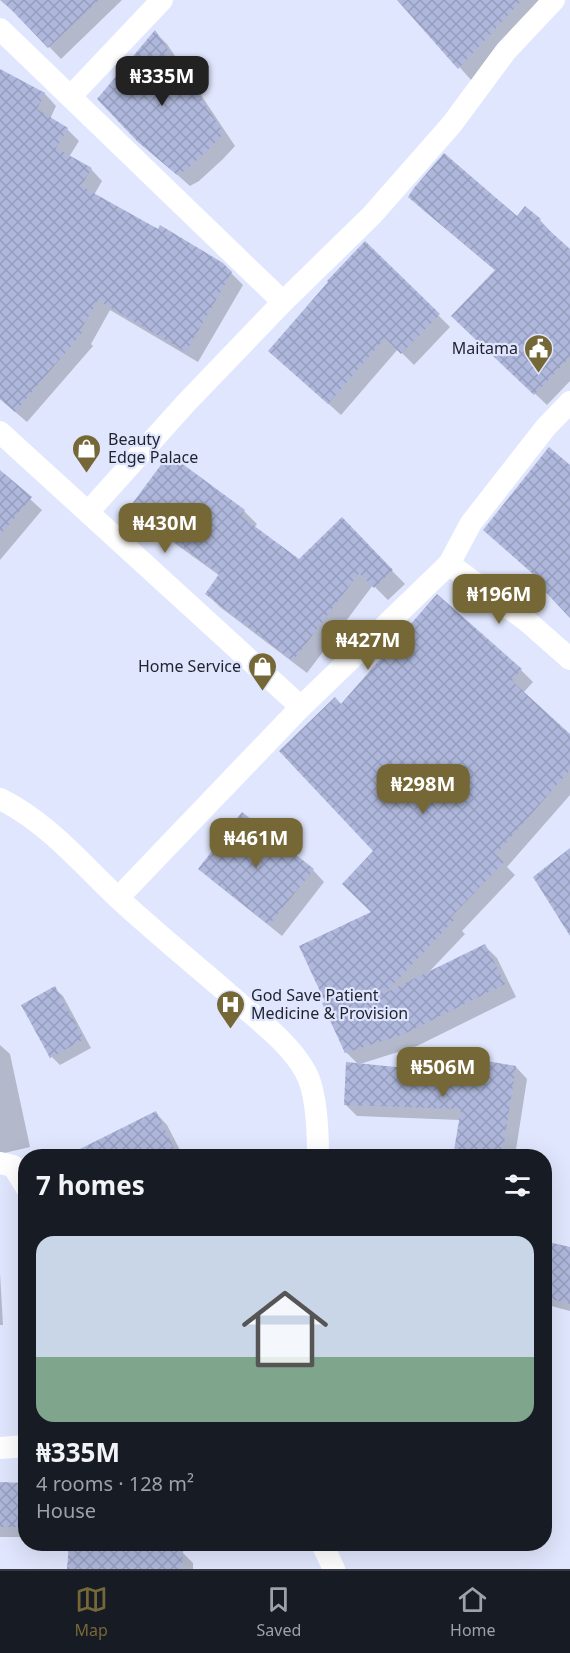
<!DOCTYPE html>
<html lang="en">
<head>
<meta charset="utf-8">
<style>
	:root { --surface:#171b24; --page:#242831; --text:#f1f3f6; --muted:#9ea1a6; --line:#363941; --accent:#766836 }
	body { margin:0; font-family:"Noto Sans",sans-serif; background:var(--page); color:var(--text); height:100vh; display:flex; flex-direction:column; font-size:22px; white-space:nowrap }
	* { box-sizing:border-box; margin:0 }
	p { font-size:20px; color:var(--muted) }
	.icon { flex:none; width:33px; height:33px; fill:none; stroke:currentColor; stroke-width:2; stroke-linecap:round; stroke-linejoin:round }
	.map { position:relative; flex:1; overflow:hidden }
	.side { position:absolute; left:18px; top:1149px; width:534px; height:402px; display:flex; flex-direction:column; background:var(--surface); border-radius:24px; box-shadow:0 6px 24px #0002 }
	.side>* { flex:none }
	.price { position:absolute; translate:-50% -51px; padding:0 14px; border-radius:12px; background:var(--accent); color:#fff; font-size:20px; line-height:39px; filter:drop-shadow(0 2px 3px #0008) }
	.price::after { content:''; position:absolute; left:50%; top:36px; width:18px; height:14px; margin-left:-9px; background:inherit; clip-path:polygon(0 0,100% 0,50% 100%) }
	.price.current { background:#222; color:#fff }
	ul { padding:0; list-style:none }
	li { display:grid; align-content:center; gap:12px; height:318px; padding:0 18px }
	li span { display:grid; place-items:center; height:186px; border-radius:18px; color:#555 }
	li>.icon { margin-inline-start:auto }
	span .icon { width:108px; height:108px; fill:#fffc; stroke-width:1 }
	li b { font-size:26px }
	h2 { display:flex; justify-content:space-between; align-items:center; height:72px; padding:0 18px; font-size:26px }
	.dock { display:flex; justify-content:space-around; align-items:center; height:84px; border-top:2px solid var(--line); background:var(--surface); font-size:16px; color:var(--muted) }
	.dock a { display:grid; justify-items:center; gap:3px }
	.dock .current { color:var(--accent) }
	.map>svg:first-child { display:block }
	.shadow { fill:#0003 }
	.building { fill:url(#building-cross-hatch) }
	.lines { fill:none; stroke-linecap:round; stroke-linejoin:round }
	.minor { stroke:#fff; stroke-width:22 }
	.labels { text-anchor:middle; stroke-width:4.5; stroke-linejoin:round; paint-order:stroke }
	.poi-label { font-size:16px; fill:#1f222f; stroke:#e0e6fd; text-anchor:end }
</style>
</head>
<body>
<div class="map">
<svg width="570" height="1569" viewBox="0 0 570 1569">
	<defs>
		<pattern id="building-cross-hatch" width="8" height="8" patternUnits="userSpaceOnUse" patternTransform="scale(1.5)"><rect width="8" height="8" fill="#afb8dc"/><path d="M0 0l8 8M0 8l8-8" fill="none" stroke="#969ebd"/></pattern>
	</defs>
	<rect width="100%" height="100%" fill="#e0e6fd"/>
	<path class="shadow" d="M 0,0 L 122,0 L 61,59 L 15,11 L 14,12 Z
		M 399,0 L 539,0 L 472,81 Z
		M 155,32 L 167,44 L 235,146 L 223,159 L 199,181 L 190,186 L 139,141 Z
		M 0,71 L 45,94 L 56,106 L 50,119 L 67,129 L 79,141 L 69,157 L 91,169 L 102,181 L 94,195 L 222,264 L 243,285 L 198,362 L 110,310 L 91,344 L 93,346 L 27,422 L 0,399 Z
		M 410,197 L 517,218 L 540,220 L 551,232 L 550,233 L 570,251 L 570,381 L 547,405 L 465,327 L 496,271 L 422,209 Z
		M 366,243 L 450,327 L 414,365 L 398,349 L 341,415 L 270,351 Z
		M 0,472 L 42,510 L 0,560 Z
		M 131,508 L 244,511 L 257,524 L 254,528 L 299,561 L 342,520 L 405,584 L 388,600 L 373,585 L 307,673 L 220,607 L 207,594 L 220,576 L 144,521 Z
		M 521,670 L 533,682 L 523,693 L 570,736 L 570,795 L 507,867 L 515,875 L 462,931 L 465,934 L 427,974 L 485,946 L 497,958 L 516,997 L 417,1046 L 360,1064 L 468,1075 L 516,1067 L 527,1079 L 515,1156 L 454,1156 L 460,1120 L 357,1116 L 345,1104 L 358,1064 L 346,1052 L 374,913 L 375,851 L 341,706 Z
		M 200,868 L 313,870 L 324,882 L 282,936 L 212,880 Z
		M 54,988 L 63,996 L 91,1048 L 60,1065 L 52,1057 L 23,1006 Z
		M 0,1045 L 10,1054 L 30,1147 L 0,1154 Z
		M 156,1113 L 167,1125 L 183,1156 L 69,1156 Z
		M 544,1242 L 570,1249 L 570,1311 L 544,1304 Z
		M 0,1273 L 3,1325 L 0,1325 Z
		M 0,1484 L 26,1484 L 26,1537 L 0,1537 Z
		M 70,1544 L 136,1544 L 135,1550 L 182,1552 L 193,1563 L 193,1569 L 68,1569 Z"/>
	<path class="building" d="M 2,0 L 99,0 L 48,48 Z
		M 397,0 L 522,0 L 458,69 Z
		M 155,30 L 224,133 L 211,147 L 187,169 L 177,175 L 138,142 L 97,99 Z
		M 0,69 L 45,93 L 37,109 L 68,128 L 56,148 L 92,168 L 81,186 L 158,229 L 160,225 L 223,263 L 232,272 L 186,352 L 98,300 L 80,331 L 82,333 L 15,412 L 0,399 Z
		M 444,153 L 517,216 L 525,206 L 541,219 L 539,221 L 570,249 L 570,357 L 534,395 L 451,316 L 495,270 L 408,197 L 414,188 Z
		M 365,241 L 440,314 L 401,354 L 385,338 L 328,404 L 268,351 L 328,282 L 327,281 Z
		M 549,447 L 570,465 L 570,618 L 538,584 L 541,581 L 483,530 Z
		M 169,454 L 245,510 L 241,516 L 299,559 L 342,517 L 393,570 L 374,588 L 359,573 L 293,661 L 205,594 L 219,574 L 129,508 Z
		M 0,470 L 32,497 L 0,535 Z
		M 437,594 L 522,669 L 512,681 L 570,734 L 570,770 L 496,854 L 504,862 L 451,917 L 454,920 L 385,993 L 485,944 L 505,984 L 404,1034 L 345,1053 L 322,1003 L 325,1002 L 299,946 L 371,912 L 342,884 L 373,851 L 279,751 L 335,697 L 341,704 Z
		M 242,812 L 314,869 L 269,925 L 198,869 Z
		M 570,848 L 570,936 L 533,877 Z
		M 55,986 L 84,1039 L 50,1058 L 21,1005 Z
		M 469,1058 L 516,1066 L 502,1156 L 453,1156 L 461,1109 L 344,1105 L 346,1062 L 466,1074 Z
		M 156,1111 L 174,1148 L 158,1156 L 66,1156 Z
		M 544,1241 L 570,1247 L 570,1304 L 544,1297 Z
		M 0,1482 L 26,1483 L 26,1527 L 0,1527 Z
		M 69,1544 L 125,1544 L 124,1548 L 183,1550 L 182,1569 L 67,1569 Z"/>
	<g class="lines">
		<path class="minor" d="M 0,29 L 283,302
			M 71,96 L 162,0
			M 0,432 L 301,707
			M 89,511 L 186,403 L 283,302 L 372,215 L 452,124 L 506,51 L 554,0
			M 449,564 L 527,621 L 570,659
			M 0,799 C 47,822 81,863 118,898 C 157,934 199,968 239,1003 C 263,1024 290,1044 305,1071 C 317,1091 318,1134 318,1156
			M 118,898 L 301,707 L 449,564 L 471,523 L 546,427 L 570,402
			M 0,1163 L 13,1166 L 26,1187
			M 0,1448 L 26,1446
			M 322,1544 L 334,1569"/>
	</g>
	<defs>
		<symbol id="civic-pin" viewBox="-11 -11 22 30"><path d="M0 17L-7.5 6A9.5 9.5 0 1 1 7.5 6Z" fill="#766836" stroke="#e0e6fd"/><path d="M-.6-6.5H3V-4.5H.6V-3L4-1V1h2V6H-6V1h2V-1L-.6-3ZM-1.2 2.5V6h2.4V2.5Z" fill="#fff"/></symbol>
		<symbol id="shop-pin" viewBox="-11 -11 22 30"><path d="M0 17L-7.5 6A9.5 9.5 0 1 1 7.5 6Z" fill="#766836" stroke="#e0e6fd"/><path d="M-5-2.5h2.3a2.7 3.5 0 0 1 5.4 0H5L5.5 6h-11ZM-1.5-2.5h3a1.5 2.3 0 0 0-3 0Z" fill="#fff"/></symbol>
		<symbol id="hospital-pin" viewBox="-11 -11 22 30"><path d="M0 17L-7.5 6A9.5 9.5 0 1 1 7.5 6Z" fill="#766836" stroke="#e0e6fd"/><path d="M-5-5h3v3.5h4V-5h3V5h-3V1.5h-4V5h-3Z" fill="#fff"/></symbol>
	</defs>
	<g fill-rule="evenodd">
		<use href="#civic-pin" x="522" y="332" width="33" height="45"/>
		<use href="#shop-pin" x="70" y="432" width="33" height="45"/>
		<use href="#shop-pin" x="246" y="650" width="33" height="45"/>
		<use href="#hospital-pin" x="214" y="988" width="33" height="45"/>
	</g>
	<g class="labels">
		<g class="poi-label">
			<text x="518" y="354">Maitama</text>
			<text x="108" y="445" text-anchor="start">Beauty<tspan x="108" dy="18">Edge Palace</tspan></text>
			<text x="241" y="672">Home Service</text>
			<text x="251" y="1001" text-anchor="start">God Save Patient<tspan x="251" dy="18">Medicine &amp; Provision</tspan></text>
		</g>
	</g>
</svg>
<b class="price current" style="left:162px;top:107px">₦335M</b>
<b class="price" style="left:165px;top:554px">₦430M</b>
<b class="price" style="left:499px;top:625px">₦196M</b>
<b class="price" style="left:368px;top:671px">₦427M</b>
<b class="price" style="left:423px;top:815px">₦298M</b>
<b class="price" style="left:256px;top:869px">₦461M</b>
<b class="price" style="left:443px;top:1098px">₦506M</b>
<section class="side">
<h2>7 homes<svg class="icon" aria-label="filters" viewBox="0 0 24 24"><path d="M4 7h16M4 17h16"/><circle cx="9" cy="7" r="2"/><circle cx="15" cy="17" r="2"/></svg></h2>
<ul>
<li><span style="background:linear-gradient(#c9d6e8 65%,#7fa58c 0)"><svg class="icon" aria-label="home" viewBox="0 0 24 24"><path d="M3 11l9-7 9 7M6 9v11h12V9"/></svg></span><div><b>₦335M</b><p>4 rooms · 128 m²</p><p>House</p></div></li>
</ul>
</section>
</div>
<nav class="dock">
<a class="current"><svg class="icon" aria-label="map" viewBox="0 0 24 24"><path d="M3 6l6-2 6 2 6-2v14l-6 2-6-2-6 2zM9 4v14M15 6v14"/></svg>Map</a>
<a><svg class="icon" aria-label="saved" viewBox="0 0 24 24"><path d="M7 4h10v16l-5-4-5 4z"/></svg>Saved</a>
<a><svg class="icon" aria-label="home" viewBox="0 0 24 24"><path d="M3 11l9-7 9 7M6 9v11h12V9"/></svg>Home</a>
</nav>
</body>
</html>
